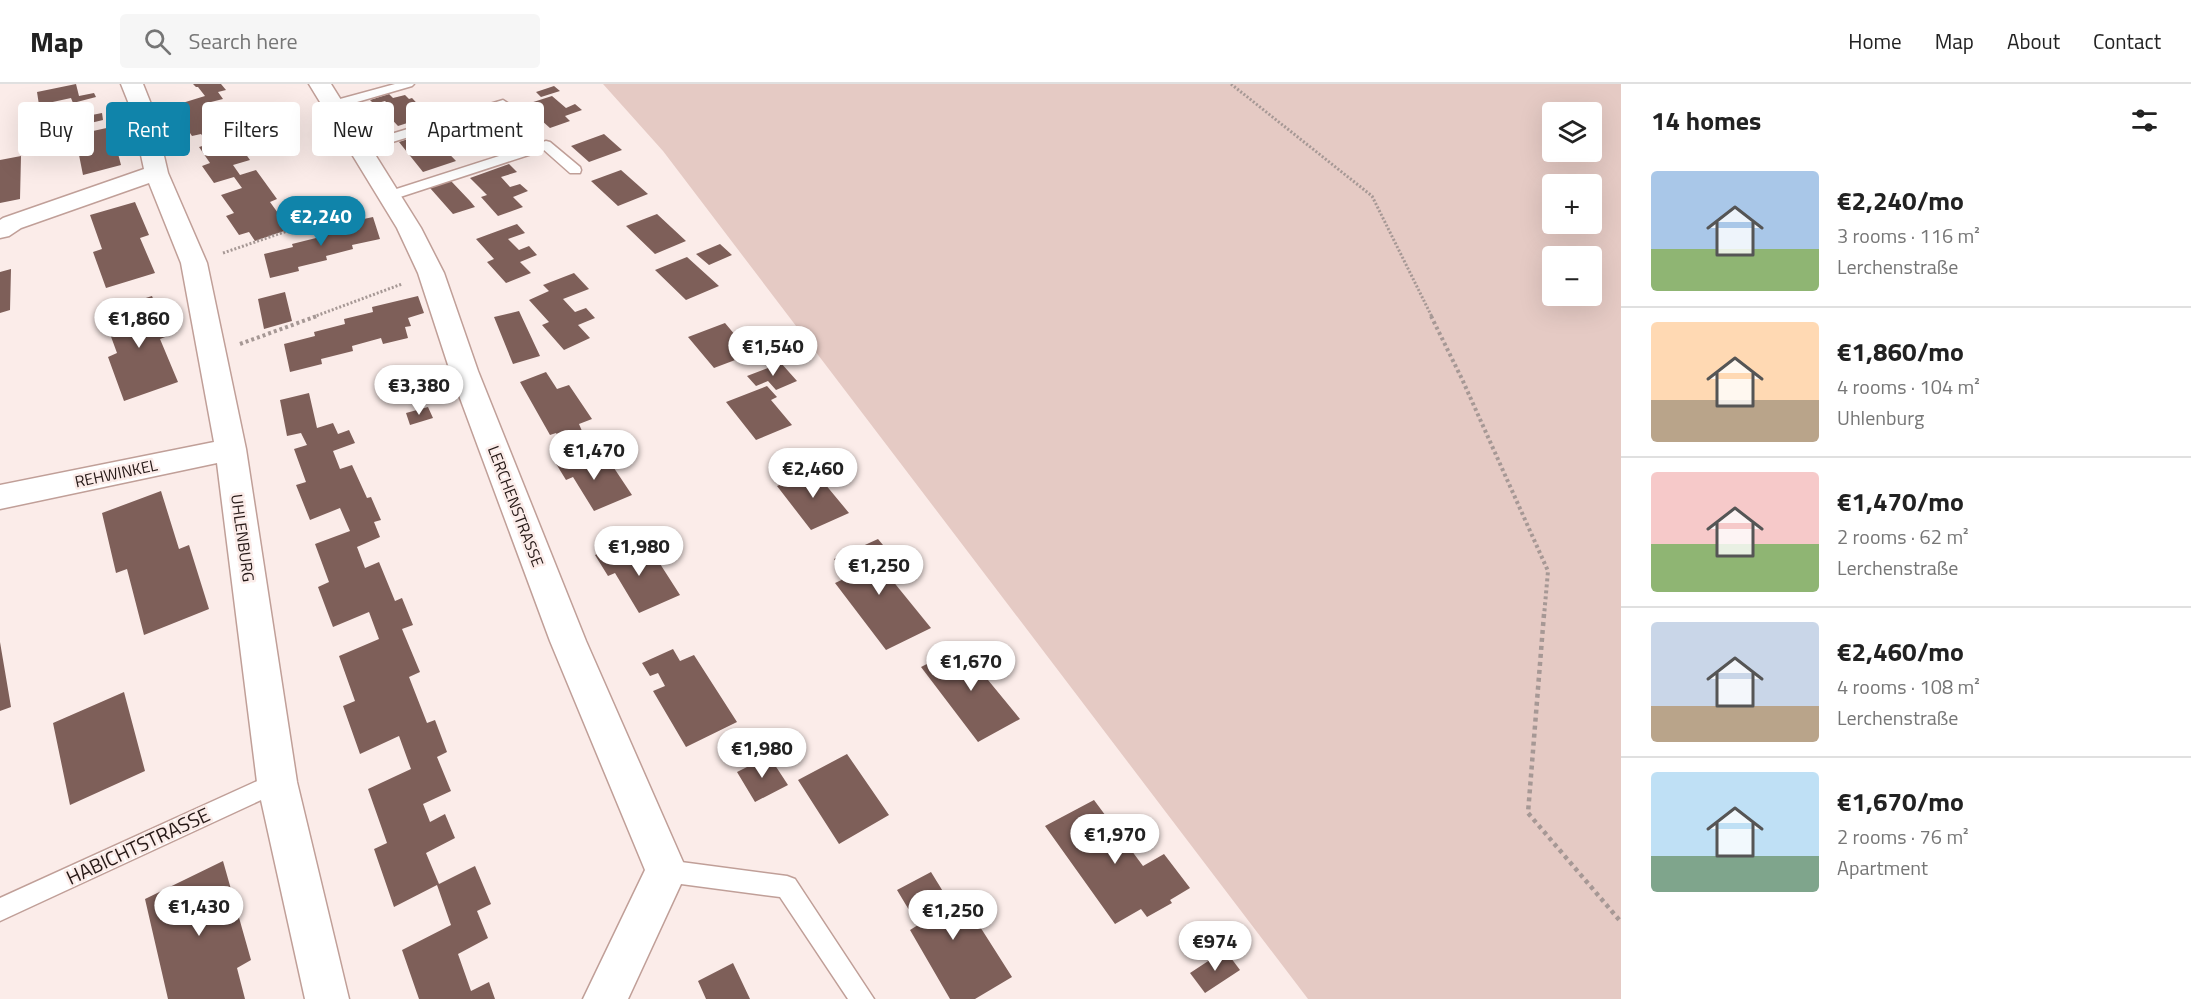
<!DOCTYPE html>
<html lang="en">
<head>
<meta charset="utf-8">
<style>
	:root { --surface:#fff; --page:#f6f6f6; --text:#222; --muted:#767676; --line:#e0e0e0; --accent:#1084aa }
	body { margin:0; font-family:"Titillium Web",sans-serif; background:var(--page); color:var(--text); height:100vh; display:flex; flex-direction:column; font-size:22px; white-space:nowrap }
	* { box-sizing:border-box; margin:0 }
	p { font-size:20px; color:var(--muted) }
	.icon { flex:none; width:33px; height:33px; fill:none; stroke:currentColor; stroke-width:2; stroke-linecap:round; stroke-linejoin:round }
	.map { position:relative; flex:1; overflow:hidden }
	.details { display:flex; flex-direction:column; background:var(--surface); width:570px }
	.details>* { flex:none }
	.banner { position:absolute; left:18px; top:18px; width:570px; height:54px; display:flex; gap:12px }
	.fabs { position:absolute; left:1542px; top:18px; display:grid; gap:12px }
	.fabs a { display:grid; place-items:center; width:60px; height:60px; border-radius:6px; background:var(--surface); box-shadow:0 6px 24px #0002; font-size:30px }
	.price { position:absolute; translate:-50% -51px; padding:0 14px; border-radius:21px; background:#fff; color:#222; font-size:20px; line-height:39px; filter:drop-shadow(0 2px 3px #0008) }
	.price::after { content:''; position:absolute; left:50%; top:36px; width:18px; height:14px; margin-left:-9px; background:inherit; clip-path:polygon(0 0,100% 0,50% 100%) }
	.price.active { background:var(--accent); color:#fff }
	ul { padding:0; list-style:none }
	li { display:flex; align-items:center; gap:18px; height:150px; padding:0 30px }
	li+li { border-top:2px solid var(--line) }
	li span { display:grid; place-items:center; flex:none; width:168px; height:120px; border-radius:6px; color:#555 }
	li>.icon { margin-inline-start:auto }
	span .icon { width:72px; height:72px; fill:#fffc; stroke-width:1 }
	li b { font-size:26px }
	h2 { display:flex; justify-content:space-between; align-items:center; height:72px; padding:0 30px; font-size:26px }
	.chip { padding:0 21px; border-radius:6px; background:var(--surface); box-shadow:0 6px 24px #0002; font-size:21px; line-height:54px }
	.chip.active { background:var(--accent); color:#fff }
	header { display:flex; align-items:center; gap:36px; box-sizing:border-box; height:84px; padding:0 30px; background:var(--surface); border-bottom:2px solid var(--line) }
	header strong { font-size:28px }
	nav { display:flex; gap:33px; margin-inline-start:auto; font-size:21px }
	.search { width:420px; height:54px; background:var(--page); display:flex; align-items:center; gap:15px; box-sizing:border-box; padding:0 21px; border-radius:6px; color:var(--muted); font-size:22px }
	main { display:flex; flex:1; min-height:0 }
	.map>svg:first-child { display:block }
	.green { fill:#e5cac4; fill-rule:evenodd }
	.building { fill:#7e5f59 }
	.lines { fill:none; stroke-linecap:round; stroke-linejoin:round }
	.lane-casing { stroke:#c09f98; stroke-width:3 }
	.street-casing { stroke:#c09f98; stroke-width:3 }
	.path-far2 { stroke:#a69895; stroke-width:3; stroke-dasharray:2 2; stroke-linecap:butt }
	.path-far1 { stroke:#a69895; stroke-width:4; stroke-dasharray:3 3; stroke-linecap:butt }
	.path { stroke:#a69895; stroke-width:4.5; stroke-dasharray:4 4; stroke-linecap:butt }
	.lane { fill:#fff; fill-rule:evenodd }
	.street { fill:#fff; fill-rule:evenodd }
	.labels { text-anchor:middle; stroke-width:5; stroke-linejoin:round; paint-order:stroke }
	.street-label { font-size:16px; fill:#251816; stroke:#fbece9 }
	.near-street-label { font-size:20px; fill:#251816; stroke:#fbece9 }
</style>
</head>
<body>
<header>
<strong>Map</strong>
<div class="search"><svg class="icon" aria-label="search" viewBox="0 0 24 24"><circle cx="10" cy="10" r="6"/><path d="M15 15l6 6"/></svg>Search here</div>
<nav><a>Home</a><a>Map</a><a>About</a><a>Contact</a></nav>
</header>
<main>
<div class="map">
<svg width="1621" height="915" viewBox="0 0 1621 915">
	<rect width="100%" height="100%" fill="#fbece9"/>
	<path class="green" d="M 603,0 L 1621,0 L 1621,915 L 1308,915 L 663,67 ZM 1552,28 L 1592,28 L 1592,68 L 1552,68 ZM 1552,100 L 1592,100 L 1592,140 L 1552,140 ZM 1552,172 L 1592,172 L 1592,212 L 1552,212 Z"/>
	<path class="building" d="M 76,0 L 79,12 L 94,9 L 96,13 L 73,19 L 71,14 L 39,21 L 37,8 Z
		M 193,0 L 221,0 L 226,6 L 218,8 L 223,15 L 207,19 L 213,28 L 222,25 L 229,35 L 213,40 L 217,45 L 223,43 L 230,53 L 240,50 L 245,58 L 229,62 L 235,72 L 245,69 L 250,76 L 233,81 L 240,91 L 256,86 L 277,115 L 270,118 L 283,136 L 278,138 L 284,147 L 255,157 L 249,148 L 239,151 L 226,132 L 234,129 L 221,111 L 242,104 L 234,93 L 214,99 L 202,82 L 210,79 L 199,63 L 209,60 L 201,50 L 192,52 L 182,37 L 189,35 L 179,20 L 205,12 L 198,3 L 196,3 Z
		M 554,2 L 560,7 L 541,13 L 536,8 Z
		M 389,10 L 393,14 L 405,11 L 409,15 L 412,14 L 429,32 L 398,42 L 381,24 L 389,21 L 385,17 L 374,20 L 370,16 Z
		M 552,12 L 566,24 L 575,20 L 582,26 L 565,32 L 570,37 L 550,44 L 524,21 Z
		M 84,21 L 87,32 L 102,29 L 103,36 L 78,42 L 77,37 L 39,45 L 37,31 Z
		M 111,43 L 121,81 L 83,91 L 75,51 Z
		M 604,50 L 622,66 L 589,78 L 571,62 Z
		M 420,51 L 428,60 L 437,57 L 456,77 L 423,88 L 399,58 Z
		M 21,72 L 20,115 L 0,119 L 0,76 Z
		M 509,80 L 517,88 L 501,93 L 510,103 L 520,100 L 528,107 L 513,113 L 523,123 L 498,132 L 481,113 L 487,111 L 470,94 Z
		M 621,86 L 648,110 L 618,122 L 591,97 Z
		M 451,97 L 470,117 L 475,123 L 453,130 L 430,104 Z
		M 135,118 L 149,151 L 140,154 L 155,189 L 106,204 L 93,168 L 102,165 L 90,131 Z
		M 657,130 L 686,157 L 655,170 L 626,142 Z
		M 373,133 L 380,155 L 352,161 L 353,165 L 326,172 L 327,176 L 298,183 L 299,187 L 270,194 L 264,170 L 293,163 L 292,160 L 320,153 L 319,149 L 346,143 L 345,139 Z
		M 517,140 L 525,149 L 508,155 L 519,166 L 529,162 L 537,171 L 520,178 L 531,189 L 506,199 L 487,178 L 494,175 L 476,155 Z
		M 720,160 L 732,171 L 709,181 L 696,170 Z
		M 687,173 L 719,202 L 686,216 L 655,186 Z
		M 11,185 L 10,226 L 0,229 L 0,188 Z
		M 574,189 L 589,205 L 563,215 L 575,228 L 586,224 L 595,234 L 578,241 L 590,254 L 564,266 L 542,241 L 549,238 L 529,216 L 549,207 L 543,201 Z
		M 285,208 L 292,237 L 264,245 L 258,215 Z
		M 152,212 L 168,252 L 160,255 L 178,298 L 124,317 L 108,273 L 117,269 L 102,228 Z
		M 418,212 L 424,229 L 408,234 L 411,242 L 405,243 L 408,254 L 383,260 L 381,254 L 352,262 L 353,267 L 321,275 L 322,280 L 290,288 L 284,260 L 315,252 L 314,248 L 345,240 L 344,235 L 373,228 L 372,223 Z
		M 519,227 L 540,272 L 513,280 L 494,233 Z
		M 725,239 L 751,270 L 714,284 L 688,253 Z
		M 781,279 L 797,297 L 776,306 L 768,297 L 756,302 L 747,292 Z
		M 546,288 L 557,305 L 569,301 L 592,335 L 579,340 L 582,347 L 560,355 L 556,349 L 550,351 L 520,298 Z
		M 767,302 L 777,313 L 771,316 L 792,341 L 756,356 L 726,318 Z
		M 309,309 L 317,344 L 333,339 L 338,350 L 349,346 L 355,359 L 333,367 L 340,385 L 352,381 L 367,414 L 371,413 L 381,436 L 374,438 L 380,453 L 357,463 L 365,484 L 379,478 L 395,517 L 402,514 L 413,541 L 402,545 L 420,588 L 409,593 L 427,639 L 435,636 L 447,668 L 437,673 L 451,707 L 423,720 L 430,738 L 445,730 L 455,754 L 426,769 L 439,800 L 475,782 L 491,820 L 477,827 L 488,854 L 458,870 L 471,907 L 489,898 L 495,915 L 419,915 L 402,866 L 451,841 L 437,801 L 394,823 L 374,765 L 387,759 L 368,705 L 411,685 L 399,652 L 360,670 L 343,622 L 355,617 L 339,572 L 379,555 L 369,528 L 333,543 L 318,503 L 329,498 L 315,460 L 350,447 L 340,424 L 310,436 L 296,401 L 306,398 L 294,365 L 307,361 L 301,349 L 287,352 L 280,316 Z
		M 428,323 L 433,334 L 410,341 L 406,329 Z
		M 582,367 L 594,385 L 610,378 L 632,411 L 594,427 L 573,393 L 566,396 L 555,378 Z
		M 820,383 L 832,397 L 825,400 L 849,429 L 811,446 L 777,402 Z
		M 161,407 L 179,465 L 189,461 L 209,525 L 144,551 L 127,485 L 116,489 L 102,429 Z
		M 878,455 L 893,473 L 879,480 L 931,544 L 886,566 L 835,499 L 848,493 L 834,475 Z
		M 624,458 L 638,479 L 655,472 L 680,511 L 639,529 L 615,489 L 608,492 L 595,471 Z
		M 0,558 L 11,623 L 0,627 Z
		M 968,559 L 995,592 L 988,596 L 1020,635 L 978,658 L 921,583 Z
		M 673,565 L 680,577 L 694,571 L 737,638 L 686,663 L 653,607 L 665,602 L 658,589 L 650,592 L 642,579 Z
		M 124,608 L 145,687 L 70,721 L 53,639 Z
		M 847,670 L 889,731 L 839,760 L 798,696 Z
		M 769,672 L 788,701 L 755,718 L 737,688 Z
		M 1094,716 L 1143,782 L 1164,770 L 1190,804 L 1170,816 L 1172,819 L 1147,833 L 1141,825 L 1115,840 L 1045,742 Z
		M 223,777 L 251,876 L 237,884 L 245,915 L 168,915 L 145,815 Z
		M 931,788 L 952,822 L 963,816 L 1012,893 L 975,915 L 950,915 L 910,846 L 918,841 L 897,806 Z
		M 1225,866 L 1240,886 L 1205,909 L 1190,889 Z
		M 733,879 L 750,915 L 706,915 L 698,897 Z"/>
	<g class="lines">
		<defs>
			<path id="lane" d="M 395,0 L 414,0 L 412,2 L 333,25 L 327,21 L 329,18 Z
				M 503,16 L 509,20 L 507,23 L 363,67 L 355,67 L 353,64 L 355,61 Z
				M 546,57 L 550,58 L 580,83 L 581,86 L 580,89 L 570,89 L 544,66 L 394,115 L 384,115 L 382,112 L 384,109 Z
				M 277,688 L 285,691 L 288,698 L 285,705 L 0,837 L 0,814 Z
				M 666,776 L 787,792 L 795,795 L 874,915 L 848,915 L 780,813 L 666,798 L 658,795 L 655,787 L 658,779 Z"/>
			<path id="street" d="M 121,0 L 143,0 L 153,25 L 168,89 L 207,179 L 246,365 L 297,698 L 349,915 L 305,915 L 257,698 L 217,379 L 0,425 L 0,401 L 214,358 L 181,179 L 149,99 L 21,144 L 9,152 L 0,154 L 0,136 L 3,134 L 144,85 L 131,25 Z
				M 309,0 L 331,0 L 421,144 L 444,189 L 478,287 L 586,557 L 687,787 L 628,915 L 583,915 L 645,786 L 550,557 L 450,287 L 418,189 L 397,144 Z"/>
		</defs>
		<use href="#lane" class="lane-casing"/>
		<use href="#street" class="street-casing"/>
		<path class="path-far2" d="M 1231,0 L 1372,112 L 1432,233
			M 223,169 L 363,121
			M 313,233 L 402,200"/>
		<path class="path-far1" d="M 1431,232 L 1462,295 L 1548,487 L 1544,532
			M 240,260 L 317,232"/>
		<path class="path" d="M 1544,530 L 1528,729 L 1621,838"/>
		<use href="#lane" class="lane"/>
		<use href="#street" class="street"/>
	</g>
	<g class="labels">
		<g class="street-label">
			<text transform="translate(116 389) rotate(-12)" y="6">REHWINKEL</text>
			<text transform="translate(516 422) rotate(69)" y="6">LERCHENSTRASSE</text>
			<text transform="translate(243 454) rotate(82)" y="6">UHLENBURG</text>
		</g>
		<g class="near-street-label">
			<text transform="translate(138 762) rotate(-25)" y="7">HABICHTSTRASSE</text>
		</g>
	</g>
</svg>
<div class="fabs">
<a><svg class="icon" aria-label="layers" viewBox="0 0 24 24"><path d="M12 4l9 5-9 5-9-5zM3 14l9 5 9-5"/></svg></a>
<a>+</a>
<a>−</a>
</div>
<b class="price active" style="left:321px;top:163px">€2,240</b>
<b class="price" style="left:139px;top:265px">€1,860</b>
<b class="price" style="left:773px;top:293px">€1,540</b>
<b class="price" style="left:419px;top:332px">€3,380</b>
<b class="price" style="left:594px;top:397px">€1,470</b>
<b class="price" style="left:813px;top:415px">€2,460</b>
<b class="price" style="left:639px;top:493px">€1,980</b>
<b class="price" style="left:879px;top:512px">€1,250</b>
<b class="price" style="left:971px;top:608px">€1,670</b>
<b class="price" style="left:762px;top:695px">€1,980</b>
<b class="price" style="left:1115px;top:781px">€1,970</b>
<b class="price" style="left:199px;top:853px">€1,430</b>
<b class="price" style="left:953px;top:857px">€1,250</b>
<b class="price" style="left:1215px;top:888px">€974</b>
<div class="banner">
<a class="chip">Buy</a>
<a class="chip active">Rent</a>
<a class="chip">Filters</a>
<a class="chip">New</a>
<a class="chip">Apartment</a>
</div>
</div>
<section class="details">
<h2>14 homes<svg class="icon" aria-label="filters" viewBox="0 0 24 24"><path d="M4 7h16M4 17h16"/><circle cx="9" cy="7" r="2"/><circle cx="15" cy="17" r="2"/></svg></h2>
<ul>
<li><span style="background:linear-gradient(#a9c7e8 65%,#8fb573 0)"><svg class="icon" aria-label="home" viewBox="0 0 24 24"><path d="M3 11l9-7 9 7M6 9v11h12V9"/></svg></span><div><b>€2,240/mo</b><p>3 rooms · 116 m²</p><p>Lerchenstraße</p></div></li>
<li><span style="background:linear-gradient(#ffd9b3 65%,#b9a48a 0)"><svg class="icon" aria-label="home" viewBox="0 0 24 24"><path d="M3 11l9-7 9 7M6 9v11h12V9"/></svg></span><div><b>€1,860/mo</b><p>4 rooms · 104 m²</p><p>Uhlenburg</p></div></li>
<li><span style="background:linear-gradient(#f6c9c9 60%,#8fb573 0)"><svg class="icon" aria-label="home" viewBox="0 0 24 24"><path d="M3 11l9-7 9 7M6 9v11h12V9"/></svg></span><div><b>€1,470/mo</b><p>2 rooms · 62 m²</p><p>Lerchenstraße</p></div></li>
<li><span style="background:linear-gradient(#c9d6e8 70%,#b9a48a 0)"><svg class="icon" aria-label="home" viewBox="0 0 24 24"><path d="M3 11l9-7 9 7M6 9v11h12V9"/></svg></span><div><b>€2,460/mo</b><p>4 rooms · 108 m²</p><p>Lerchenstraße</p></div></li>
<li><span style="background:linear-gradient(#bfe0f5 70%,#7fa58c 0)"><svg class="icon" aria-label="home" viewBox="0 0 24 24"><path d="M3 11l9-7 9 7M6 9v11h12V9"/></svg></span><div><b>€1,670/mo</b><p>2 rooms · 76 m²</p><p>Apartment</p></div></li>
</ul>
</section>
</main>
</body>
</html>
